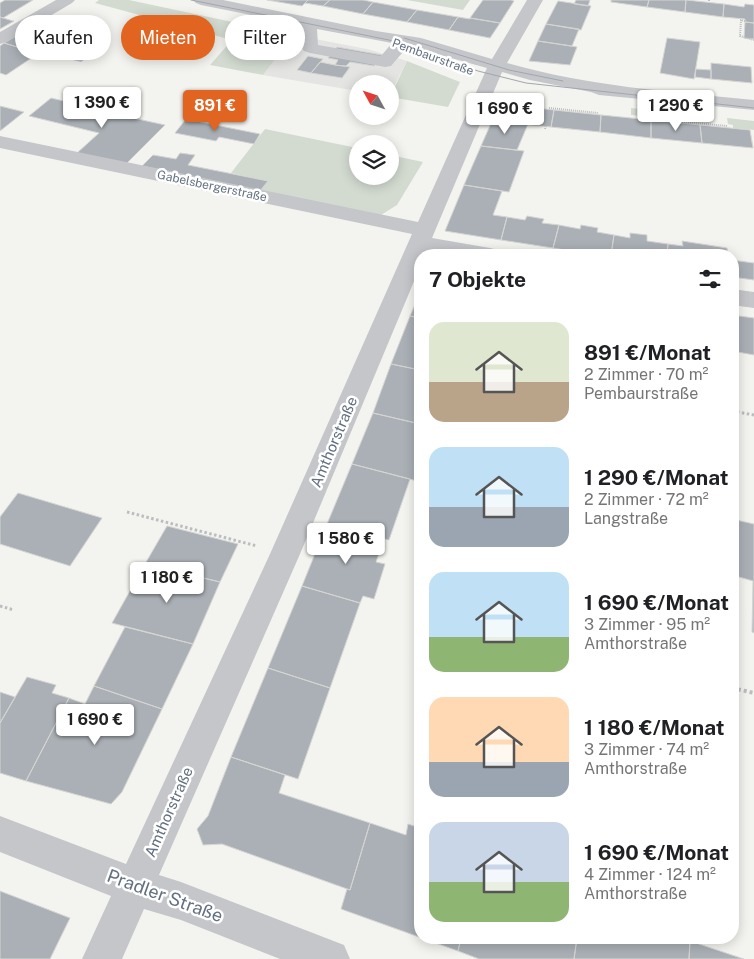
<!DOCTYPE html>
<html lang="de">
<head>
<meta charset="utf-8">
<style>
	:root { --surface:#fff; --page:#f6f6f6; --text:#202124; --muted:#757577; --accent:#e26421 }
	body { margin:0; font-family:"Public Sans",sans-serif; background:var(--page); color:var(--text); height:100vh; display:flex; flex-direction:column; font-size:19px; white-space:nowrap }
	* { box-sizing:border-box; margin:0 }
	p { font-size:16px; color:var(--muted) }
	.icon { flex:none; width:28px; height:28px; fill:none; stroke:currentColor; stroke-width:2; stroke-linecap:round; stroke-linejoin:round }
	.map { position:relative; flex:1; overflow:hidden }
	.side { position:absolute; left:414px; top:249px; width:325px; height:695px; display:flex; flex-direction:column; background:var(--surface); border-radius:20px; box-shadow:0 2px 12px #0003 }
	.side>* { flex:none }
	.top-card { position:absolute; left:15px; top:15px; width:324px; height:45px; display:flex; gap:10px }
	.needle { width:32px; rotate:310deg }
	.controls { position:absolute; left:349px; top:75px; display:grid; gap:10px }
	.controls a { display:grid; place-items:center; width:50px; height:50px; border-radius:50%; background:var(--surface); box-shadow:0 2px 12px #0003; font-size:25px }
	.price { position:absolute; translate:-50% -42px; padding:0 11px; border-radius:5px; background:#fff; color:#222; font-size:16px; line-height:32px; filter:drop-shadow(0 1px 2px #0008) }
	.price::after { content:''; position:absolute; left:50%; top:30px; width:15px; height:11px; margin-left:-8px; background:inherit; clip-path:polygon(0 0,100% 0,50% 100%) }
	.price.active { background:var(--accent); color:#fff }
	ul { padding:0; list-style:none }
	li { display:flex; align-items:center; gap:15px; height:125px; padding:0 15px }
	li span { display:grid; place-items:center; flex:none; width:140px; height:100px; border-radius:15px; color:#555 }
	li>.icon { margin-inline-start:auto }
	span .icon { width:60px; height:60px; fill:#fffc; stroke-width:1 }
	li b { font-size:21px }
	h2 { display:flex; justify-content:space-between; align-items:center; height:60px; padding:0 15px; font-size:21px }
	.pill { padding:0 18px; border-radius:22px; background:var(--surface); box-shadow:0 2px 12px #0003; font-size:18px; line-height:45px }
	.pill.active { background:var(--accent); color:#fff }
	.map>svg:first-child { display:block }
	.built { fill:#e4e5e3 }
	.green { fill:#d3dbd1 }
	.water { fill:#bcc5cb }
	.building { fill:#aab0b6; stroke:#d5d5d2 }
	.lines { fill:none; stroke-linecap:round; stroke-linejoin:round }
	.path-far3 { stroke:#bbbdbf; stroke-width:2; stroke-dasharray:1 1; stroke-linecap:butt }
	.path-far2 { stroke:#bbbdbf; stroke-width:2.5; stroke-dasharray:2 2; stroke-linecap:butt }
	.path-far1 { stroke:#bbbdbf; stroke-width:3; stroke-dasharray:2.5 2.5; stroke-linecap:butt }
	.path { stroke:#bbbdbf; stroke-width:4; stroke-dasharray:3 3; stroke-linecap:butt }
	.minor { fill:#c4c6ca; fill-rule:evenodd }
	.tram { stroke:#a2a6ad; stroke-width:1 }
	.labels { text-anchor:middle; stroke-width:5; stroke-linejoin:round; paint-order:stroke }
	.far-street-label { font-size:12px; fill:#637081; stroke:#fff }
	.street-label { font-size:15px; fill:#637081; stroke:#fff }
	.near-street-label { font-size:18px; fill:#637081; stroke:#fff }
</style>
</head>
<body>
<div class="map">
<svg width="754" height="959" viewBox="0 0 754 959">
	<rect width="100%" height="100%" fill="#f3f4ef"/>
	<path class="built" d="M 294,35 L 367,49 L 407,61 L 390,94 L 390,84 L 358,84 L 357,91 L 263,75 Z"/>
	<path class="green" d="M 99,0 L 129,0 L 294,35 L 263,75 L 210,65 L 232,40 L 95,3 Z
		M 407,0 L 470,0 L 463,10 Z
		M 407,61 L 460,82 L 448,107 L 390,97 Z
		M 631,108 L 665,112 L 665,118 L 631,115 Z
		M 727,118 L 754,121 L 754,130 L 733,128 L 733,125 L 728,124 Z
		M 265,129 L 357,148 L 358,176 L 390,176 L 390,155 L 423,162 L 397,205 L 381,215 L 260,191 L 267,181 L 231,173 Z"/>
	<path class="water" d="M 63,47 L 92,54 L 81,62 L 52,55 Z"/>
	<path class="building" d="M 5,0 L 33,0 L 3,18 L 0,17 L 0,3 Z
		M 267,0 L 308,0 L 302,6 Z
		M 308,0 L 330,0 L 323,6 L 305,3 Z
		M 330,0 L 363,0 L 373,2 L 363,14 L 323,6 Z
		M 483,0 L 511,0 L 514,1 L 500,23 L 470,18 Z
		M 576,0 L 590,0 L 588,6 L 574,4 Z
		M 611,0 L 649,0 L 647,7 L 611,2 Z
		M 649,0 L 686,0 L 685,12 L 647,7 Z
		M 686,0 L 724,4 L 723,17 L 685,12 Z
		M 558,1 L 591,6 L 581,30 L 546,24 Z
		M 373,2 L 417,10 L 407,22 L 363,14 Z
		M 724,4 L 744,7 L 745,4 L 754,5 L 754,23 L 745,22 L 745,19 L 723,17 Z
		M 417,10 L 458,17 L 449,30 L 407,22 Z
		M 0,17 L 13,21 L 14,21 L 0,29 Z
		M 458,17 L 470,19 L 470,18 L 500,23 L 490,38 L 449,30 Z
		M 745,22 L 754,23 L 754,39 L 744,38 Z
		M 546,24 L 579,29 L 572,46 L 538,41 Z
		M 26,30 L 57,36 L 34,52 L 4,43 Z
		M 667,38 L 700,42 L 694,79 L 660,73 Z
		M 538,41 L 577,47 L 570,65 L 529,61 Z
		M 4,43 L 34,52 L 39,53 L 6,75 L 0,73 L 0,46 Z
		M 337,47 L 382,55 L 374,66 L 350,62 L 346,66 L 335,65 L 338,60 L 328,58 Z
		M 308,56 L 323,59 L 311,73 L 297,70 Z
		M 320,62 L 335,65 L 350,67 L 342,78 L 311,73 Z
		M 711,63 L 751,67 L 752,83 L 711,79 Z
		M 696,69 L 711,70 L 711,79 L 695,77 Z
		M 51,98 L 106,111 L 109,107 L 128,112 L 124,116 L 165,125 L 126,164 L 77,153 L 99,133 L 29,116 Z
		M 500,104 L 554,110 L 551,127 L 492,121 Z
		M 0,106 L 24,112 L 0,131 Z
		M 554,110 L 601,115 L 600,132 L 551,127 Z
		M 601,115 L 651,120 L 651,138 L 600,132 Z
		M 186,119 L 260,134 L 254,144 L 219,137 L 216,141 L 175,133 Z
		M 651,120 L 700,125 L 702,143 L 651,138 Z
		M 492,121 L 528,124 L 517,150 L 481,146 Z
		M 700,125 L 750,130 L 753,148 L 702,143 Z
		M 481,146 L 524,151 L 509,192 L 464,185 Z
		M 180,153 L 195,155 L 188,165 L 268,181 L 260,191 L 142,166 L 153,155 L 176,159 Z
		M 464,185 L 502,191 L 493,215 L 507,217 L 501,240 L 445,231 Z
		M 527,216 L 544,219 L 542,223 L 559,225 L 553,248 L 501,240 L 507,217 L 525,220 Z
		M 559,225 L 580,229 L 581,225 L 598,228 L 597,232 L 614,235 L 611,255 L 595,255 L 553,248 Z
		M 630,233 L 647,235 L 647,241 L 668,244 L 667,255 L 611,255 L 614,235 L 630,238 Z
		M 682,241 L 727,248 L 728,255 L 667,255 L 668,244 L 683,246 Z
		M 732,260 L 754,263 L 754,280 L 732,277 Z
		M 420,293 L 420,318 L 410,316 Z
		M 732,315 L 754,318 L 754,355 L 732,351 Z
		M 410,316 L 420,318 L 420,370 L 391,364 Z
		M 391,364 L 420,370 L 420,424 L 373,413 Z
		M 373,413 L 420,424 L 420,471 L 417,481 L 352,464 Z
		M 352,464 L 410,479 L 389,540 L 327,524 Z
		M 18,493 L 102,518 L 70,566 L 0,544 L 0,517 Z
		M 732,519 L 754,524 L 754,633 L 752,632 L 753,581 L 732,575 Z
		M 327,524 L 384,539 L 376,562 L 385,564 L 374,599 L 363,596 L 360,603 L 302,586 Z
		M 167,526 L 238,544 L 220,582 L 145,564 Z
		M 145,564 L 220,582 L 193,644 L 112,623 Z
		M 302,586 L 360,603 L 330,688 L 268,668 Z
		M 125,627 L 193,644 L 162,709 L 94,686 Z
		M 268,668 L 330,688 L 298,779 L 231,757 Z
		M 27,677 L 56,685 L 52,693 L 69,698 L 26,781 L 0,773 L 0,723 Z
		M 94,686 L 162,709 L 122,792 L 111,804 L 26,781 L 69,698 L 85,704 Z
		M 0,692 L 15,697 L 0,723 Z
		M 231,757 L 285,775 L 279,793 L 370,823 L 350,890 L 222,844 L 203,845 L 197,829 L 208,816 Z
		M 370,823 L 406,835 L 408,824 L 420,828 L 420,938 L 461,938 L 458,951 L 341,909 L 347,889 L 350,890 Z
		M 0,891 L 70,918 L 50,959 L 0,959 Z
		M 461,938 L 577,938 L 574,959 L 479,959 L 458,951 Z
		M 577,938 L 680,938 L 690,941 L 689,959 L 574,959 Z
		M 690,941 L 744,959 L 689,959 Z"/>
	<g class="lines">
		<path class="path-far3" d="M 709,0 L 709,2
			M 745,21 L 741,20 L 740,36 L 754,40
			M 513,106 L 514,104 L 524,105 L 526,99
			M 549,108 L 598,113
			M 672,121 L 727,126
			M 545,129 L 546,126"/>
		<path class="path-far2" d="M 585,253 L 585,255"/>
		<path class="path-far1" d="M 732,411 L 754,415
			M 127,512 L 257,546
			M 0,606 L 14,610"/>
		<path class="path" d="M 732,688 L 754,693"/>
		<path class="minor" d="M 56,0 L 75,0 L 72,3 L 6,42 L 0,44 L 0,32 Z
			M 193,0 L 223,0 L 376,31 L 421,38 L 492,59 L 527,0 L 543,0 L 507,63 C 587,86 671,92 754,100 L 754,110 L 599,95 L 591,92 L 530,80 L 502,72 L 432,238 L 490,248 L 498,250 L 501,255 L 449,255 L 427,251 L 425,255 L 420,255 L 420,267 L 300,554 L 159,875 L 181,882 L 344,945 L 350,959 L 280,959 L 181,920 L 144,909 L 122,959 L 82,959 L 111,896 L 0,852 L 0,816 L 126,864 L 270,554 L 412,234 L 0,148 L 0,136 L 418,222 L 487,68 L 408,46 L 391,66 L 385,67 L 310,53 L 304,51 L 302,48 L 301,25 L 201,5 L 196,3 ZM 317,29 L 392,43 L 381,56 L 318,45 Z
			M 732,289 L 754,292 L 754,308 L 732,305 Z"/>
		<path class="tram" d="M 191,0 L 389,40 L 478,71 L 526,83 L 754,108
			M 404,38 L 509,70 L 563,81"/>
	</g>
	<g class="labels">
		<g class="far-street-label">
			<text transform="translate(433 57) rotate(20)" y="4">Pembaurstraße</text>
			<text transform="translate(212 186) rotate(12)" y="4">Gabelsbergerstraße</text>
		</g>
		<g class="street-label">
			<text transform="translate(334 442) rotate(-67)" y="5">Amthorstraße</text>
			<text transform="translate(169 812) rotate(-66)" y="5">Amthorstraße</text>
		</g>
		<g class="near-street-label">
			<text transform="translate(165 896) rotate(20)" y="6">Pradler Straße</text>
		</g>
	</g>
</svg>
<div class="controls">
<a><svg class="needle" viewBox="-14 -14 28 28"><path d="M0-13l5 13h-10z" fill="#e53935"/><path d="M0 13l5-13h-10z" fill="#757577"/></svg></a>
<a><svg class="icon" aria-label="layers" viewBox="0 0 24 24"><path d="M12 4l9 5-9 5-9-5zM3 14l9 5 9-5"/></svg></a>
</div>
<b class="price" style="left:102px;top:129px">1 390 €</b>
<b class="price active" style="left:215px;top:132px">891 €</b>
<b class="price" style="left:676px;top:132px">1 290 €</b>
<b class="price" style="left:505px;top:135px">1 690 €</b>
<b class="price" style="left:346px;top:565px">1 580 €</b>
<b class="price" style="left:167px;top:604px">1 180 €</b>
<b class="price" style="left:95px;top:746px">1 690 €</b>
<div class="top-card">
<a class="pill">Kaufen</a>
<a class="pill active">Mieten</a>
<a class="pill">Filter</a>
</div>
<section class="side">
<h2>7 Objekte<svg class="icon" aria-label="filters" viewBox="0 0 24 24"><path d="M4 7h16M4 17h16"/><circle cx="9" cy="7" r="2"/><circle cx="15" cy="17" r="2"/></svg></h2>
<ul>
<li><span style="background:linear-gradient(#dfe7d0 60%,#b9a48a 0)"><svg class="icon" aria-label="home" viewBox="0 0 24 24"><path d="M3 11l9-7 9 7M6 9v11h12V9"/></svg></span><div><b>891 €/Monat</b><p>2 Zimmer · 70 m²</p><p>Pembaurstraße</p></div></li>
<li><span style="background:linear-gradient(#bfe0f5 60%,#9aa5b1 0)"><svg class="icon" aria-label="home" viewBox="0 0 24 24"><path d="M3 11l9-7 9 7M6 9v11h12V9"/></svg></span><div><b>1 290 €/Monat</b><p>2 Zimmer · 72 m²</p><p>Langstraße</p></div></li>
<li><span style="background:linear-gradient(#bfe0f5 65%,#8fb573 0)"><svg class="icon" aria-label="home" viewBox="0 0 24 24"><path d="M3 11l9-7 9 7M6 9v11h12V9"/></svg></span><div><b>1 690 €/Monat</b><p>3 Zimmer · 95 m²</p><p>Amthorstraße</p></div></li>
<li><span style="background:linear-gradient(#ffd9b3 65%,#9aa5b1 0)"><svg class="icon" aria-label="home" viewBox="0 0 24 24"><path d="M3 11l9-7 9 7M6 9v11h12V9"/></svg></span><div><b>1 180 €/Monat</b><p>3 Zimmer · 74 m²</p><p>Amthorstraße</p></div></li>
<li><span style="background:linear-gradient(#c9d6e8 60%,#8fb573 0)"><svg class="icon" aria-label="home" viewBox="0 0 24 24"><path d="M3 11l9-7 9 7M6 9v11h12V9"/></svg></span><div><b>1 690 €/Monat</b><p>4 Zimmer · 124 m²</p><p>Amthorstraße</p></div></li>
</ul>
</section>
</div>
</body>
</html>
